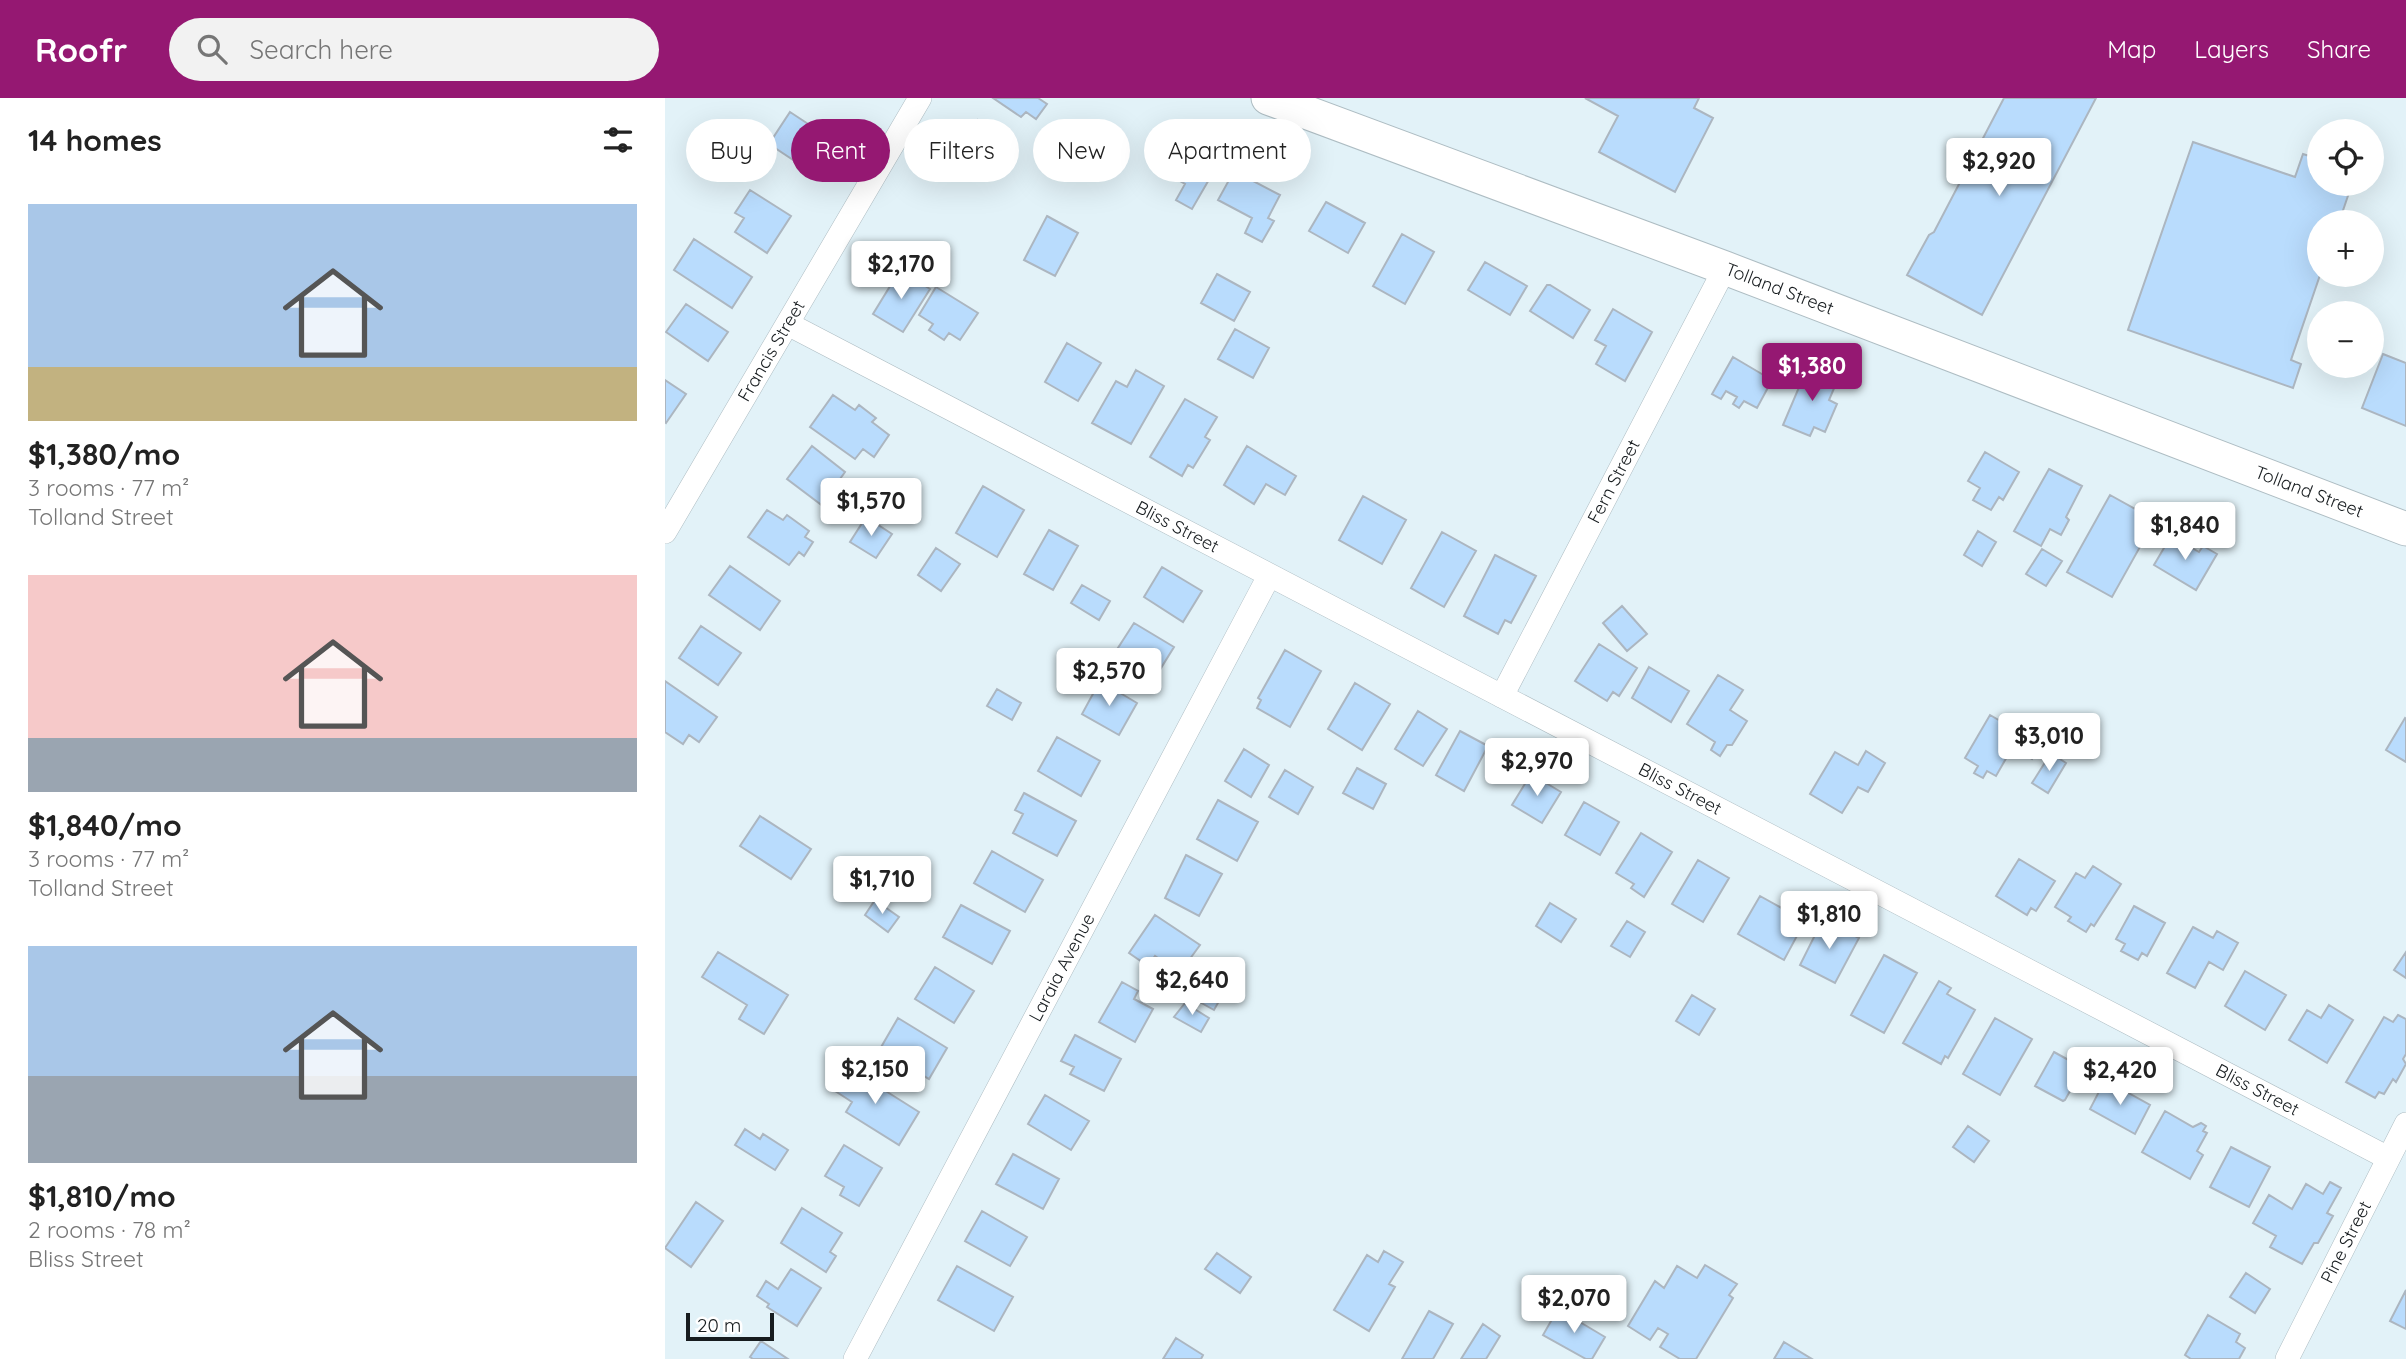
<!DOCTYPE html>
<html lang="en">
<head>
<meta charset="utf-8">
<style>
	:root { --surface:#fff; --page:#f2f2f2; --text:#222; --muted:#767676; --accent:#951872 }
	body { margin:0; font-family:Quicksand,sans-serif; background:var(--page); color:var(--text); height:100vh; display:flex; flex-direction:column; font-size:26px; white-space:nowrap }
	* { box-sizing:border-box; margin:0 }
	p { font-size:23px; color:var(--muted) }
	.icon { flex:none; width:38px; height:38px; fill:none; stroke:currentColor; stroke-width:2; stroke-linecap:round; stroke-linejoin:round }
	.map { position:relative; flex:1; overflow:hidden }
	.drawer { display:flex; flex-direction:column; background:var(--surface); width:665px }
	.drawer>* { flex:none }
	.hud { position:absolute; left:21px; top:21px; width:665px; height:63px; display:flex; gap:14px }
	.controls { position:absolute; left:1642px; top:21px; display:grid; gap:14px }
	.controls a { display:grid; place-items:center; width:77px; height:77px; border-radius:50%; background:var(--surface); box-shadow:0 7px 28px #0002; font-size:35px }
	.scale { position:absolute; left:21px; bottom:18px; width:88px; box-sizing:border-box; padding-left:7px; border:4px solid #171c1f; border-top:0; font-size:19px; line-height:24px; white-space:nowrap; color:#171c1f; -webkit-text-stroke:5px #fff; paint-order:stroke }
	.price { position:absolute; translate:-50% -60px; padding:0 16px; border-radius:7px; background:#fff; color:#222; font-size:23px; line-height:46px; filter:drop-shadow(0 2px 4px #0008) }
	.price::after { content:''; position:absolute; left:50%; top:42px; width:21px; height:16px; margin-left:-10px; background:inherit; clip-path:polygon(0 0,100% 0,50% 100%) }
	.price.current { background:var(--accent); color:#fff }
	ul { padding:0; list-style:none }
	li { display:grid; align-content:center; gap:14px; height:371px; padding:0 28px }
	li span { display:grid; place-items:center; height:217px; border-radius:0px; color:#555 }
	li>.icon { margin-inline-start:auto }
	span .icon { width:126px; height:126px; fill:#fffc; stroke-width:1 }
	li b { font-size:30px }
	h2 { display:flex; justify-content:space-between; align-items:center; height:84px; padding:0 28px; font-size:30px }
	.pill { padding:0 24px; border-radius:32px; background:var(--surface); box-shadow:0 7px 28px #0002; font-size:24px; line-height:63px }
	.pill.current { background:var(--accent); color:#fff }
	header { display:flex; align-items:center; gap:42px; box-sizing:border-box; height:98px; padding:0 35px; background:var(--accent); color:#fff }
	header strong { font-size:33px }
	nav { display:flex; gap:38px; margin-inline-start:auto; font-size:24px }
	.search { width:490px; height:63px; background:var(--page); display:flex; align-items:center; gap:18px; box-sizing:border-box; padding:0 24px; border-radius:38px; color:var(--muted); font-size:26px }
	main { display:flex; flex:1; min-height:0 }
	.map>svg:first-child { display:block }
	.building { fill:#b9dcfd; stroke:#acb6c0; stroke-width:2 }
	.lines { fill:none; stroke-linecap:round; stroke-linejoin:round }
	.street-casing { stroke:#aebdc3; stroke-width:24 }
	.secondary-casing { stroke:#aebdc3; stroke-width:35 }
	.street { stroke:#fff; stroke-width:23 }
	.secondary { stroke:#fff; stroke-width:33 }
	.labels { text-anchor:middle; stroke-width:5; stroke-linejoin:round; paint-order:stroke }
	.street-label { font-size:18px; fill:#171c1f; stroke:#fff }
</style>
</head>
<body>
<header>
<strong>Roofr</strong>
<div class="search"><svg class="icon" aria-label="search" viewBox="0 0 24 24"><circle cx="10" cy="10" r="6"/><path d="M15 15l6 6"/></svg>Search here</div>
<nav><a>Map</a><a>Layers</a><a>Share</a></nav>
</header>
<main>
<section class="drawer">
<h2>14 homes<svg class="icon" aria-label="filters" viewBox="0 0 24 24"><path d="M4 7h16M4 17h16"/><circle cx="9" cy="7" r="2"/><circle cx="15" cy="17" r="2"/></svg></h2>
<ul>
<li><span style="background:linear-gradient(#a9c7e8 75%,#c2b280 0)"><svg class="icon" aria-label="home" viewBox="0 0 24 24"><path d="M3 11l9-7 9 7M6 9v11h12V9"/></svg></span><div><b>$1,380/mo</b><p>3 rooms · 77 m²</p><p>Tolland Street</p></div></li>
<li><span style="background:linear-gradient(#f6c9c9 75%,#9aa5b1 0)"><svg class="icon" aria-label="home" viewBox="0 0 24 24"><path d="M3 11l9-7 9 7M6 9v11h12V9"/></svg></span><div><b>$1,840/mo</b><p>3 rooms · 77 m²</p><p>Tolland Street</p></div></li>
<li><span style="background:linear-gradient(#a9c7e8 60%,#9aa5b1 0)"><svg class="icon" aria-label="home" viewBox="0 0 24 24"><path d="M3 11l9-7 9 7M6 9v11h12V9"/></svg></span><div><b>$1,810/mo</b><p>2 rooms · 78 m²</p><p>Bliss Street</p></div></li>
</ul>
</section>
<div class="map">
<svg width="1741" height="1261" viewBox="0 0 1741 1261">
	<rect width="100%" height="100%" fill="#e2f2f8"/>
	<path class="building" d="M 328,0 L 373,0 L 382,6 L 371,21 L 361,14 L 356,19 Z
		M 920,0 L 1034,0 L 1029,10 L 1048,20 L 1010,94 L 934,54 L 953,18 Z
		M 1339,0 L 1431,0 L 1317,217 L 1242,177 L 1264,137 L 1269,134 Z
		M 125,14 L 175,47 L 154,79 L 104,46 Z
		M 313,22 L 346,42 L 323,82 L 289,62 Z
		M 502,36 L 553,66 L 527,111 L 511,102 L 520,86 L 485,66 Z
		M 1528,44 L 1630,79 L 1638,56 L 1654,61 L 1654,86 L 1687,86 L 1674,124 L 1654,124 L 1655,177 L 1626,262 L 1636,266 L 1628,290 L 1463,232 Z
		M 569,73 L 615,97 L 603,120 L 609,123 L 597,144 L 580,135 L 587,120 L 553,102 Z
		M 85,92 L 126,118 L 102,155 L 70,134 L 79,120 L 70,115 Z
		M 661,104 L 700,125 L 683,155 L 644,133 Z
		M 382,118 L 413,135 L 390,178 L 359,162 Z
		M 737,136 L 769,154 L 740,206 L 708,188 Z
		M 29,141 L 87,179 L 67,210 L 9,172 Z
		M 820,164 L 862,188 L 845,217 L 803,192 Z
		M 235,172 L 265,191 L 238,234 L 208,216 Z
		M 552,176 L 585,194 L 569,223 L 536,205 Z
		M 882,187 L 885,187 L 925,212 L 908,240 L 865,213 Z
		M 271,189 L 313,215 L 295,242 L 284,235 L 279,242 L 264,232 L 268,226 L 254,217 Z
		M 21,206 L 63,234 L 43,263 L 1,234 Z
		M 948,211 L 987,234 L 960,283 L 931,266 L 941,248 L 930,242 Z
		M 570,231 L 604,250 L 588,280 L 553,261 Z
		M 402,245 L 436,265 L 413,303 L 380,284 Z
		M 1718,256 L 1741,265 L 1741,328 L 1697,310 Z
		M 1068,259 L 1107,282 L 1092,310 L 1079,303 L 1074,310 L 1068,306 L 1072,299 L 1061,293 L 1056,301 L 1047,296 Z
		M 1143,268 L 1173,281 L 1164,302 L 1172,306 L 1160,334 L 1149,329 L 1145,338 L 1118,327 Z
		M 471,272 L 499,288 L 466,346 L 427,325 L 451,283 L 462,289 Z
		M 0,282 L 21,296 L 1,325 L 0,324 Z
		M 168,297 L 190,312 L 194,307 L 211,320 L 207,324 L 224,337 L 209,359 L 198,351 L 190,361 L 145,329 Z
		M 520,301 L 552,319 L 540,339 L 545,342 L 528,370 L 523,367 L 517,378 L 485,359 Z
		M 147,348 L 180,374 L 175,381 L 191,393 L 171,418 L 122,381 Z
		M 582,348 L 631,378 L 620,397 L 601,386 L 589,406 L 559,387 Z
		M 1320,354 L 1354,374 L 1338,402 L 1334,399 L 1326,412 L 1308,402 L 1315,390 L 1303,383 Z
		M 1384,371 L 1417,388 L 1401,419 L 1404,422 L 1396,437 L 1385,431 L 1376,448 L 1349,433 Z
		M 318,388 L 359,412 L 332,459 L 291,435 Z
		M 1445,397 L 1490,422 L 1447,499 L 1402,474 Z
		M 698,398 L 741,422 L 717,466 L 674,442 Z
		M 102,412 L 118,422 L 122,417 L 144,433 L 140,439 L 148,444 L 139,458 L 134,454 L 124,467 L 83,439 Z
		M 201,419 L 227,436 L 211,460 L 185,444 Z
		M 384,432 L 413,448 L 388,492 L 359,476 Z
		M 1313,433 L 1331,444 L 1317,468 L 1299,457 Z
		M 777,434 L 811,453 L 779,509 L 746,490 Z
		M 1506,438 L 1534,454 L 1538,448 L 1552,456 L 1531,492 L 1489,467 Z
		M 271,450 L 295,466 L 276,493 L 253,477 Z
		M 1377,451 L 1397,463 L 1381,488 L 1361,476 Z
		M 830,457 L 871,478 L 846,525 L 840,522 L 833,536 L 799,518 Z
		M 65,468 L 115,503 L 95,532 L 44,497 Z
		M 497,469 L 537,493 L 518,524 L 479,499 Z
		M 417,487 L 445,503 L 434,522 L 406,505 Z
		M 957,508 L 982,536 L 962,553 L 938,525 Z
		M 469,525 L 509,549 L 491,578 L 451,553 Z
		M 36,528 L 76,555 L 53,587 L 14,560 Z
		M 934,546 L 972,570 L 954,598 L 948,594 L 942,603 L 910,583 Z
		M 620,552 L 656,573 L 625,629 L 592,610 L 596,602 L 593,600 Z
		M 984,569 L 1024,593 L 1006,624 L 967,600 Z
		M 1053,577 L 1078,592 L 1065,612 L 1082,623 L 1067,647 L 1062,647 L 1055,658 L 1046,652 L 1050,644 L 1022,626 Z
		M 0,583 L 52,619 L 34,644 L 24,637 L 18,646 L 0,634 Z
		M 435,583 L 472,605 L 454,637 L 417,616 Z
		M 690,585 L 725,606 L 697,652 L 663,631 Z
		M 332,591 L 356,605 L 347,622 L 322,608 Z
		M 753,613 L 782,631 L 758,668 L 730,651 Z
		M 1325,617 L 1351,632 L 1355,624 L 1380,638 L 1367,661 L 1347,650 L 1331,678 L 1322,673 L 1318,680 L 1309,675 L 1313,668 L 1300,660 Z
		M 1740,620 L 1741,621 L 1741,664 L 1721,652 Z
		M 795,633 L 823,648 L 799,693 L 771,677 Z
		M 392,639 L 435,663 L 416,698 L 373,673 Z
		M 579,651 L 604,667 L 586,699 L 560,683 Z
		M 1201,653 L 1220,665 L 1203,694 L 1193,689 L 1177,715 L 1145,696 L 1170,654 L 1193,667 Z
		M 1386,655 L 1401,665 L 1383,695 L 1367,685 Z
		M 692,670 L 721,686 L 708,711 L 678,695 Z
		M 620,672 L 648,689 L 633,716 L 604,699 Z
		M 866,676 L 896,694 L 877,725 L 847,707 Z
		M 359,695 L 411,723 L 392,758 L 348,735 L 358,716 L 350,712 Z
		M 553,702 L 593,724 L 572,763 L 532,741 Z
		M 919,704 L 954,724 L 935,757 L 900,737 Z
		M 95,718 L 146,751 L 126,781 L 75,748 Z
		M 976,735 L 1007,754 L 979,799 L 966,790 L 969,786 L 951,775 Z
		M 327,753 L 378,782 L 360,814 L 309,785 Z
		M 521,757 L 557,776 L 534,818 L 500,800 Z
		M 1354,761 L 1390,783 L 1371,813 L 1366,810 L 1362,817 L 1331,798 Z
		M 1033,762 L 1064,780 L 1038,824 L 1007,806 Z
		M 1428,768 L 1456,786 L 1429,828 L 1426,826 L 1421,834 L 1403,823 L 1406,819 L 1390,809 L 1411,775 L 1420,780 Z
		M 1095,798 L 1140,823 L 1119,862 L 1073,836 Z
		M 210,802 L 234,819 L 223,834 L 200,817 Z
		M 885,805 L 911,821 L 896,844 L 871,828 Z
		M 296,807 L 345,833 L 327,866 L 278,839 Z
		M 1469,808 L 1500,825 L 1482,858 L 1477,855 L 1473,862 L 1456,853 L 1460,846 L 1451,841 Z
		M 490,817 L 535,847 L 519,869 L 511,864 L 507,870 L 490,858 L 483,868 L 464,855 Z
		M 1158,821 L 1194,840 L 1170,885 L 1135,867 Z
		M 962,823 L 980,834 L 965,859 L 946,848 Z
		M 1528,829 L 1548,840 L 1552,833 L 1573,845 L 1558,872 L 1544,864 L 1530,890 L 1502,875 Z
		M 53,854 L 123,897 L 99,936 L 74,921 L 82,907 L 37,879 Z
		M 1741,854 L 1741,880 L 1729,872 Z
		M 1219,857 L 1252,875 L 1219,935 L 1186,917 Z
		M 270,869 L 309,893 L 289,925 L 250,901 Z
		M 1580,873 L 1621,897 L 1600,932 L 1560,908 Z
		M 531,882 L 558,896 L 549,912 L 522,897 Z
		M 1274,883 L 1286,890 L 1282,896 L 1310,912 L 1283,960 L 1280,958 L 1276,966 L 1238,945 Z
		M 457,884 L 473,893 L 469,901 L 488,911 L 470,944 L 434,924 Z
		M 1027,897 L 1050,911 L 1034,937 L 1011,923 Z
		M 520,905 L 544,920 L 536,934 L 509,919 Z
		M 1664,907 L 1688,922 L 1662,965 L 1624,942 L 1642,912 L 1656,920 Z
		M 1733,917 L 1741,921 L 1741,956 L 1738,961 L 1741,966 L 1731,984 L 1728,981 L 1719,996 L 1714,994 L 1710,1000 L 1681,984 L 1719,919 L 1728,924 Z
		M 233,920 L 282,950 L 264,981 L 215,951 Z
		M 1330,920 L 1367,941 L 1335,997 L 1298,976 Z
		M 410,937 L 456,961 L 439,993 L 405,976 L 409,969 L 396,963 Z
		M 1389,954 L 1418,970 L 1400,1002 L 1398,1003 L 1370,988 Z
		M 181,968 L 254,1014 L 234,1047 L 181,1014 L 187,1004 L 167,991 Z
		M 1440,982 L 1485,1007 L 1470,1036 L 1425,1011 Z
		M 380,997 L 424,1023 L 406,1052 L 363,1026 Z
		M 1500,1013 L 1528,1029 L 1536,1025 L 1541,1028 L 1538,1033 L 1542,1035 L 1532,1053 L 1538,1057 L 1525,1081 L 1477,1054 Z
		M 1303,1028 L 1324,1043 L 1309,1064 L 1288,1049 Z
		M 80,1031 L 95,1041 L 98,1036 L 123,1052 L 110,1072 L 70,1047 Z
		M 179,1047 L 217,1070 L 194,1108 L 175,1097 L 179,1089 L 160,1078 Z
		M 1566,1049 L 1605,1069 L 1584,1109 L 1545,1089 Z
		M 348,1056 L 394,1081 L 378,1111 L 331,1086 Z
		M 1665,1084 L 1676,1090 L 1662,1115 L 1668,1118 L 1653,1145 L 1649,1145 L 1637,1166 L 1605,1149 L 1611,1138 L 1588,1125 L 1604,1097 L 1627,1111 L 1641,1086 L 1658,1096 Z
		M 31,1104 L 58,1123 L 26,1169 L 0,1150 Z
		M 137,1110 L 177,1135 L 165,1154 L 171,1158 L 161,1174 L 116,1145 Z
		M 317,1113 L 362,1139 L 345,1168 L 300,1143 Z
		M 719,1153 L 738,1164 L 724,1186 L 730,1189 L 704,1233 L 669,1212 L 702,1157 L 713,1164 Z
		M 552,1155 L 586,1179 L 575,1195 L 540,1171 Z
		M 1040,1167 L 1072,1186 L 1064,1197 L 1068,1200 L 1031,1261 L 1015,1261 L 995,1249 L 1003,1236 L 993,1230 L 985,1242 L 963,1228 L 990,1183 L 999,1190 L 1012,1168 L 1032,1180 Z
		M 292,1168 L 348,1199 L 329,1233 L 273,1202 Z
		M 126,1171 L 156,1190 L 132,1228 L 102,1209 L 104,1206 L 92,1198 L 101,1183 L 113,1191 Z
		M 1581,1175 L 1605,1191 L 1590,1215 L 1565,1199 Z
		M 1741,1192 L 1741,1231 L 1725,1223 Z
		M 893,1211 L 940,1239 L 927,1261 L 921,1261 L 878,1237 Z
		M 764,1213 L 788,1226 L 768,1261 L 737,1261 Z
		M 1543,1217 L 1575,1236 L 1571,1244 L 1580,1250 L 1574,1261 L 1526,1261 L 1520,1257 Z
		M 818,1226 L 835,1238 L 821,1261 L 796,1261 Z
		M 511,1240 L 538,1257 L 536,1261 L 498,1261 Z
		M 96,1243 L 123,1261 L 88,1261 L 85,1259 Z
		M 1119,1244 L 1147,1261 L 1109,1261 Z"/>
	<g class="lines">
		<defs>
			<g id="street">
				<path id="s1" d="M 123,226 L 1723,1060"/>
				<path id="s2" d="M 0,434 L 255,0"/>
				<path id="s3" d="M 837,598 L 1060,170"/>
				<path id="s4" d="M 190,1261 L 604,478"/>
				<path id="s5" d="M 1622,1261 L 1741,1026"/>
			</g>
			<g id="secondary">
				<path id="s6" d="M 603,0 L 1060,170 L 1741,431"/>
			</g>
		</defs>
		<use href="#street" class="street-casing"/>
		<use href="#secondary" class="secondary-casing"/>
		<use href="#street" class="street"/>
		<use href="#secondary" class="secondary"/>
	</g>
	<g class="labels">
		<g class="street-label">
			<text dy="6" stroke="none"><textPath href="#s6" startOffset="546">Tolland Street</textPath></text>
			<text dy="6" stroke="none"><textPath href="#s2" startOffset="210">Francis Street</textPath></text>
			<text dy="6" stroke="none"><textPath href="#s3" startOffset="242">Fern Street</textPath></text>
			<text dy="6" stroke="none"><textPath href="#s6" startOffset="1113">Tolland Street</textPath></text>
			<text dy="6" stroke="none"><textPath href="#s1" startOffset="439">Bliss Street</textPath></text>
			<text dy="6" stroke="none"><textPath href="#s1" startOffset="1006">Bliss Street</textPath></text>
			<text dy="6" stroke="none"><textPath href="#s4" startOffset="443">Laraia Avenue</textPath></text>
			<text dy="6" stroke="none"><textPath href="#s1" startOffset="1657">Bliss Street</textPath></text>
			<text dy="6" stroke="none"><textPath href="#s5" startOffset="131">Pine Street</textPath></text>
		</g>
	</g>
</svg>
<div class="controls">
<a><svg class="icon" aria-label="locate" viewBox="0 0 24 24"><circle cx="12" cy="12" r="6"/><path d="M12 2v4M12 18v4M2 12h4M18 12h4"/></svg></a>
<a>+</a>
<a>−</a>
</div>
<div class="scale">20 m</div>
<b class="price" style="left:1334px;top:100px">$2,920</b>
<b class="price" style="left:236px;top:203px">$2,170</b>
<b class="price current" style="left:1147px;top:305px">$1,380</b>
<b class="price" style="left:206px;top:440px">$1,570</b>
<b class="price" style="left:1520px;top:464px">$1,840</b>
<b class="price" style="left:444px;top:610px">$2,570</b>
<b class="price" style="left:1384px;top:675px">$3,010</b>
<b class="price" style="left:872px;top:700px">$2,970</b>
<b class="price" style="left:217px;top:818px">$1,710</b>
<b class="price" style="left:1164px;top:853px">$1,810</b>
<b class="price" style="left:527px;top:919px">$2,640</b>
<b class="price" style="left:210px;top:1008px">$2,150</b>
<b class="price" style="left:1455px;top:1009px">$2,420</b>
<b class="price" style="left:909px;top:1237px">$2,070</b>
<div class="hud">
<a class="pill">Buy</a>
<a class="pill current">Rent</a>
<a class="pill">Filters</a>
<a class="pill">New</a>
<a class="pill">Apartment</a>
</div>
</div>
</main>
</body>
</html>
